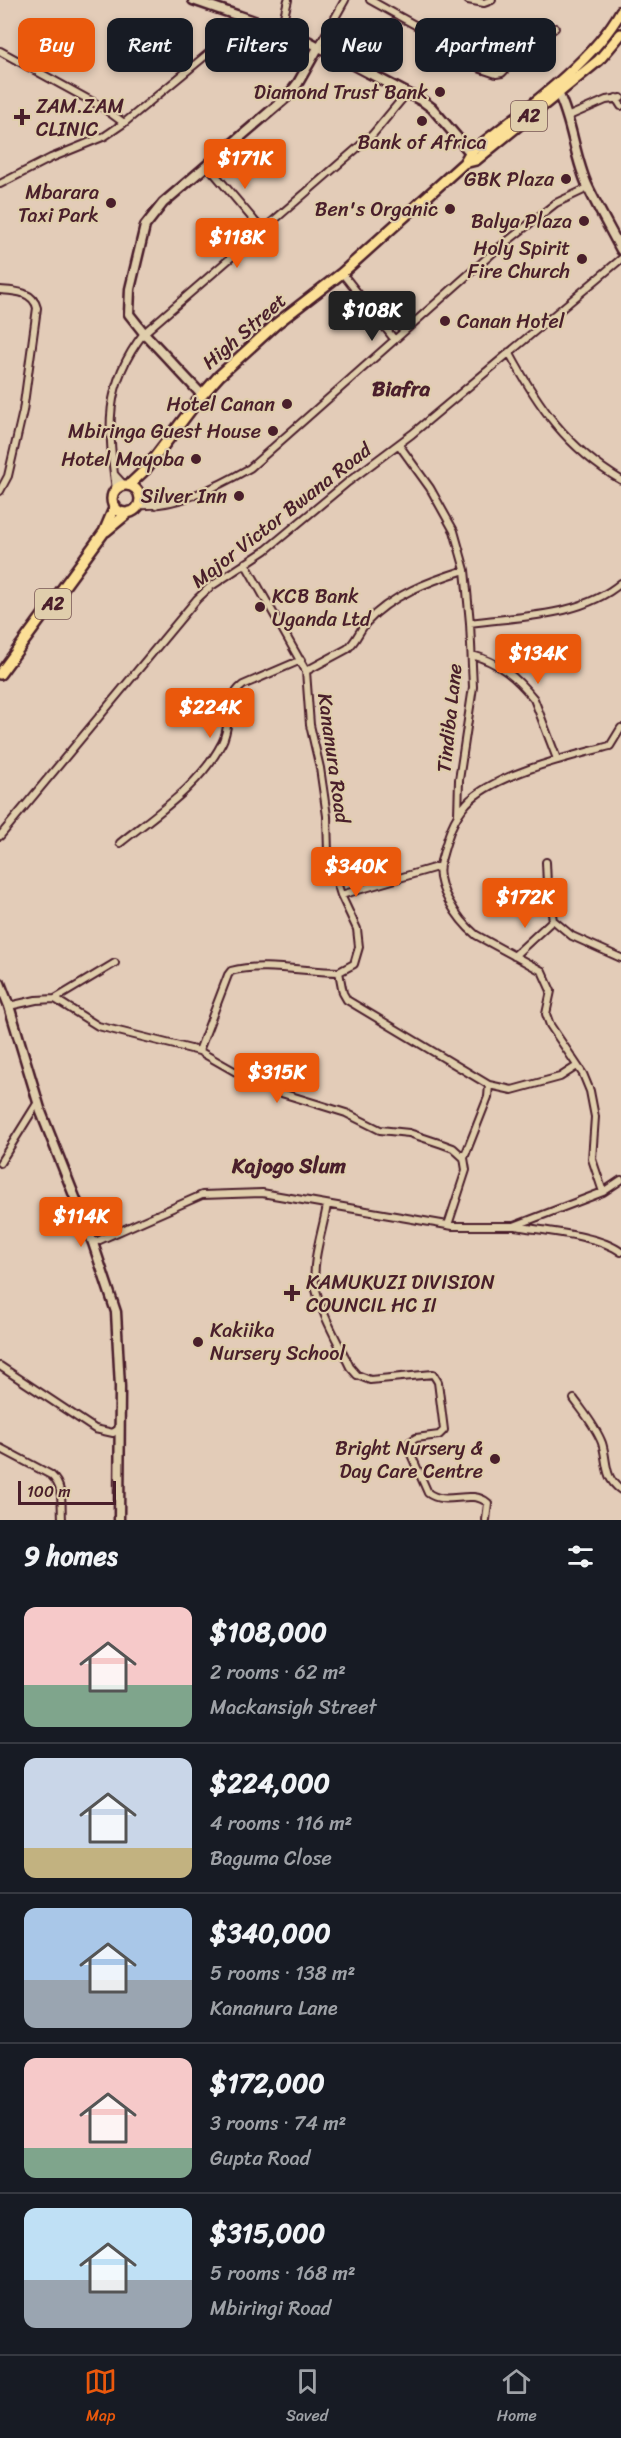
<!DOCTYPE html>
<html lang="en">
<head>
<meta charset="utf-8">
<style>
	:root { --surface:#171b24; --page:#242831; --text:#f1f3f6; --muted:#9ea1a6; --line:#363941; --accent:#ea580c }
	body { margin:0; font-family:Sriracha,sans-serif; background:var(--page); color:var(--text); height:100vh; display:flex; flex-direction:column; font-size:22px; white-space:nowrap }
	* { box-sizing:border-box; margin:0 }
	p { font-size:20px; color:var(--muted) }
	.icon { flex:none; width:33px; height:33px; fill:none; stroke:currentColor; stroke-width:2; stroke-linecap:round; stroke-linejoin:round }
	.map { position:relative; height:1520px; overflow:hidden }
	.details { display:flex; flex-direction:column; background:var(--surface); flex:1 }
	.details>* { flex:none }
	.hud { position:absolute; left:18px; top:18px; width:585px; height:54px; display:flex; gap:12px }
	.scale { position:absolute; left:18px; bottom:15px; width:98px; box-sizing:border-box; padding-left:6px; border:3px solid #4a1f2b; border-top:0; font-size:16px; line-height:21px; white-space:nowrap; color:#4a1f2b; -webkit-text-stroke:4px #e0ceac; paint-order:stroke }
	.price { position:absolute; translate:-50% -51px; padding:0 14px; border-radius:6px; background:var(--accent); color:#fff; font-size:20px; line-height:39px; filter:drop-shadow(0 2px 3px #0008) }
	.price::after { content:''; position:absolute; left:50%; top:36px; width:18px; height:14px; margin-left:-9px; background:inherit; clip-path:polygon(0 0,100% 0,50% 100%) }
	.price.active { background:#222; color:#fff }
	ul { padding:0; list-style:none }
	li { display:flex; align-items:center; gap:18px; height:150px; padding:0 24px }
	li+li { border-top:2px solid var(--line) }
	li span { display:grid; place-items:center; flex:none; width:168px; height:120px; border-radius:12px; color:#555 }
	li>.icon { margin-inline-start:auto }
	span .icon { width:72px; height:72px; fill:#fffc; stroke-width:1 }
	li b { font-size:26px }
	h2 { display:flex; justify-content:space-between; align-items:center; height:72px; padding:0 24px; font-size:26px }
	.chip { padding:0 21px; border-radius:12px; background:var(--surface); box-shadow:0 3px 9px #0003; font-size:21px; line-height:54px }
	.chip.active { background:var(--accent); color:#fff }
	.tab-bar { display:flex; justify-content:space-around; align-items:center; height:84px; border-top:2px solid var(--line); background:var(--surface); font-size:16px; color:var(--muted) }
	.tab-bar a { display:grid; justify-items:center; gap:3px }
	.tab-bar .active { color:var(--accent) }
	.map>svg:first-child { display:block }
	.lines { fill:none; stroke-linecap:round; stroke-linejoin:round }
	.street-casing { stroke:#4a1f2b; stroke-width:10 }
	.secondary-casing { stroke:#4a1f2b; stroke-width:13 }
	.primary-casing { stroke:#4a1f2b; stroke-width:14 }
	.street { stroke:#e0ceac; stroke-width:6 }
	.secondary { stroke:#e0ceac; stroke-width:8 }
	.primary { stroke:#fbdf96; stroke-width:9 }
	.poi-dot { fill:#4a1f2b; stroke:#e0ceac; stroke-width:2 }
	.labels { text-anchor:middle; stroke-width:4.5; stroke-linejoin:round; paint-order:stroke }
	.shield { fill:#e0ceac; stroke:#775452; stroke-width:1.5 }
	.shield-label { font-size:18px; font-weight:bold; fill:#4a1f2b }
	.poi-label { font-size:20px; fill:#4a1f2b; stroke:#e0ceac; text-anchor:end }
	.street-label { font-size:20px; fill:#4a1f2b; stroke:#e0ceac }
	.neighbourhood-label { font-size:21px; font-weight:bold; fill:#4a1f2b; stroke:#e0ceac }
</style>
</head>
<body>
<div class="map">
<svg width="621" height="1520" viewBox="0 0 621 1520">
	<rect width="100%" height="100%" fill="#e3ccb8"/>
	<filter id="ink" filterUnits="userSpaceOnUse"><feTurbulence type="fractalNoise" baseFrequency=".0167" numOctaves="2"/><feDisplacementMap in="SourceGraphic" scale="12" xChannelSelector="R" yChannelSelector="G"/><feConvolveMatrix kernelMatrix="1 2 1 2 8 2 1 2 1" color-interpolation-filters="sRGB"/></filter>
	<g filter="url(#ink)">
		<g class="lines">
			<defs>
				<path id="street" d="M 370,0 L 451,45 L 481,69 L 496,74 L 502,73 L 525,50 L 555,28
					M 468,0 L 484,3 L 492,0
					M 281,29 L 288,0
					M 319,46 L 345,0
					M 0,51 L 102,107 L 124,123
					M 616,98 L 621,106
					M 569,116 L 606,100 L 621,98
					M 208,166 L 263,231
					M 0,184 L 51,158 L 105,136 L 124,123 L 250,19
					M 342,273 L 394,339
					M 0,290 C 14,291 33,291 37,308 L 23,411 L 8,476 L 0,491
					M 509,352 C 538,406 567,448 621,480
					M 399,445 L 430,488 L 454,531 L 465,570 L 470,623 L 473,687 L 459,780 L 458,815
					M 114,474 L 124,485
					M 116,490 C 108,428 103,386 144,333 L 355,150 L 373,134 L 407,93
					M 140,494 L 156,505
					M 139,505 C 177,507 217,487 250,468 L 496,250 L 556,203 L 588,188
					M 245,563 L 306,671 L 310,725 L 320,768 L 327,816 L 328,853 L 341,895 L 357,929 L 359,947 L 354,964 L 339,972 L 343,993 L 347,1000 L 489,1085 L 488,1097 L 464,1158
					M 470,623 C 520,616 581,617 621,583
					M 472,655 C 499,662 517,678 534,699 L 557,759
					M 306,671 L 347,649 C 356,642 359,631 366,623 C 391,595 430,581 465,570
					M 0,836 L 197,599 L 210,587 L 266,550 L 348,482 L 412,434 L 621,259
					M 120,843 C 156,814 200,786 222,743 C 232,724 224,699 243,685 L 301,660
					M 546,862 L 547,884 L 553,920 L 572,936 L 621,958
					M 341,895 L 437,867
					M 514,956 L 553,920
					M 55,999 L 98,1026 L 199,1051 L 262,1087 L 346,1113 L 380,1130 L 409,1133 L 442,1144 L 453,1148 L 464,1158 L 466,1170 L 448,1225
					M 9,1006 L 36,1000 L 55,999 L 115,963
					M 199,1051 L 228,975 L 231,971 C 262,962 307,972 339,972
					M 489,1085 L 512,1090 L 560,1077 L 577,1066
					M 0,1163 L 38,1102
					M 603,1192 L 592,1159 L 595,1117 L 590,1091 L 583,1074 L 550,1025 L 546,1014 L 551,991 L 542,971 L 476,935 C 458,920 433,884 441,861 C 447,840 451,821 467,803 C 494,774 571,756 610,746 L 621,728
					M 327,1205 C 323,1230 312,1259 315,1284 C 318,1308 339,1344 350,1367 L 357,1375 L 370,1380 L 433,1374 L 438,1382 L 444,1430 L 439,1435 L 416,1438 L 410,1442 L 409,1450 L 428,1493 C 447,1507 470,1488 488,1503 L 486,1520
					M 515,1226 C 544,1231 599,1235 621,1252
					M 93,1243 L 202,1195 L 262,1193 L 453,1226 L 514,1226 L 603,1192 L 621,1180
					M 0,1366 L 95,1429 L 113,1433 L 120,1428
					M 574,1399 C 584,1413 596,1427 602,1443 C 608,1462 603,1477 621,1490
					M 0,1448 L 51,1475 C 64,1487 61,1503 62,1520"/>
				<path id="secondary" d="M 193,0 L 300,37 L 424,102 L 432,108 L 474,157
					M 558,93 C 573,123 574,157 588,187 C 598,208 610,229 621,250
					M 202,395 L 144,333 L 129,314 L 130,289 L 145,226 L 163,203 L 288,96 L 298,83 L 319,46
					M 0,983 L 9,1006 L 41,1112 L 93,1243 L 116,1312 L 120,1387 L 119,1520"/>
				<path id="primary" d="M 464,163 L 476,160 L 599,60 L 621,34
					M 129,485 L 145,470 L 202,395 L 219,376 L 276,324 L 342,273 L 464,163 L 470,153 C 518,115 592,64 621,11
					M112 499a14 14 0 1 1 28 0a14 14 0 1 1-28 0Z
					M 106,531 L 129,512
					M 0,674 L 104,532 L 115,506"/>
			</defs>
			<use href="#street" class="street-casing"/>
			<use href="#secondary" class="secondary-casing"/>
			<use href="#primary" class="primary-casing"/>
			<use href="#street" class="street"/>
			<use href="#secondary" class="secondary"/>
			<use href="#primary" class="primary"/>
		</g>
	</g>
	<g class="poi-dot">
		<circle cx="440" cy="92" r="6"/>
		<path d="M19 108h6v6h6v6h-6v6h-6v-6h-6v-6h6z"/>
		<circle cx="422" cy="121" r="6"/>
		<circle cx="566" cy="179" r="6"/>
		<circle cx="111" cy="203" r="6"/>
		<circle cx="450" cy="209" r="6"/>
		<circle cx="584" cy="221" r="6"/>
		<circle cx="582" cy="259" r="6"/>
		<circle cx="445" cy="321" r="6"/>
		<circle cx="287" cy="404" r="6"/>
		<circle cx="273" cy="431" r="6"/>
		<circle cx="196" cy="459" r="6"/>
		<circle cx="239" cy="496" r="6"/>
		<circle cx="260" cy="607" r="6"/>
		<path d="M289 1284h6v6h6v6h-6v6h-6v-6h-6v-6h6z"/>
		<circle cx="198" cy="1342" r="6"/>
		<circle cx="495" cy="1459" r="6"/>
	</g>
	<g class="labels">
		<g class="shield">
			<rect x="511" y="101" width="36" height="30" rx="4.5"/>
			<rect x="35" y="589" width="36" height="30" rx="4.5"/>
		</g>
		<g class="shield-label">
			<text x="529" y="122">A2</text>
			<text x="53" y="610">A2</text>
		</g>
		<g class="poi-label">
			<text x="428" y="99">Diamond Trust Bank</text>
			<text x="36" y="113" text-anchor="start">ZAM.ZAM<tspan x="36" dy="23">CLINIC</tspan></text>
			<text x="422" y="149" text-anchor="middle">Bank of Africa</text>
			<text x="554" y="186">GBK Plaza</text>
			<text x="99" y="199">Mbarara<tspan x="99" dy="23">Taxi Park</tspan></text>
			<text x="438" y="216">Ben's Organic</text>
			<text x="572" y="228">Balya Plaza</text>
			<text x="570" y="255">Holy Spirit<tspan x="570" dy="23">Fire Church</tspan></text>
			<text x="457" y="328" text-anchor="start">Canan Hotel</text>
			<text x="275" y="411">Hotel Canan</text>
			<text x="261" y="438">Mbiringa Guest House</text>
			<text x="184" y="466">Hotel Mayoba</text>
			<text x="227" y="503">Silver Inn</text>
			<text x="272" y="603" text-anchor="start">KCB Bank<tspan x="272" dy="23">Uganda Ltd</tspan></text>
			<text x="306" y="1289" text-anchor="start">KAMUKUZI DIVISION<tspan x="306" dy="23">COUNCIL HC II</tspan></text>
			<text x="210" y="1337" text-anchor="start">Kakiika<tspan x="210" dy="23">Nursery School</tspan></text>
			<text x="483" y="1455">Bright Nursery &amp;<tspan x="483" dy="23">Day Care Centre</tspan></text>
		</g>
		<g class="street-label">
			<text transform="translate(244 331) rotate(-41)" y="7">High Street</text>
			<text transform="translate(281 515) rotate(-38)" y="7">Major Victor Bwana Road</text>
			<text transform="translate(449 718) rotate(-84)" y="7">Tindiba Lane</text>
			<text transform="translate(334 758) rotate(82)" y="7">Kananura Road</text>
		</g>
		<g class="neighbourhood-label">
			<text x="401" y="396">Biafra</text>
			<text x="289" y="1173">Kajogo Slum</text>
		</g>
	</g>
</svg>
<div class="scale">100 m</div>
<b class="price" style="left:245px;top:190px">$171K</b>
<b class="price" style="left:237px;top:269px">$118K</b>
<b class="price active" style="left:372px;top:342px">$108K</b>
<b class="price" style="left:538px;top:685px">$134K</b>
<b class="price" style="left:210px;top:739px">$224K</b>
<b class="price" style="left:356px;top:898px">$340K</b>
<b class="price" style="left:525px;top:929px">$172K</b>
<b class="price" style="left:277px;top:1104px">$315K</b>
<b class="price" style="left:81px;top:1248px">$114K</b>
<div class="hud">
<a class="chip active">Buy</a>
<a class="chip">Rent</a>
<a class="chip">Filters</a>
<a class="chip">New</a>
<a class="chip">Apartment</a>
</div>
</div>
<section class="details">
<h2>9 homes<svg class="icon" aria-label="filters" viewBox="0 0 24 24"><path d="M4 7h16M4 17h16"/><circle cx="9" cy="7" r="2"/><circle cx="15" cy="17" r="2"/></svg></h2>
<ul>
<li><span style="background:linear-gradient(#f6c9c9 65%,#7fa58c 0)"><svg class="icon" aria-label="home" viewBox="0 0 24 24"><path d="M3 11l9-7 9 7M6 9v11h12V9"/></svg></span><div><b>$108,000</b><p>2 rooms · 62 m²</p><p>Mackansigh Street</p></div></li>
<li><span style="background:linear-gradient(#c9d6e8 75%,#c2b280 0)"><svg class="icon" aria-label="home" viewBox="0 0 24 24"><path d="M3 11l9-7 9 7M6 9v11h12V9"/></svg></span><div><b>$224,000</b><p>4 rooms · 116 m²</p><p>Baguma Close</p></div></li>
<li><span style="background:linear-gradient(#a9c7e8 60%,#9aa5b1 0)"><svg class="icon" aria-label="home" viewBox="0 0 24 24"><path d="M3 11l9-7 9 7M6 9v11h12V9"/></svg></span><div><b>$340,000</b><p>5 rooms · 138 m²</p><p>Kananura Lane</p></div></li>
<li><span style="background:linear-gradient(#f6c9c9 75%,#7fa58c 0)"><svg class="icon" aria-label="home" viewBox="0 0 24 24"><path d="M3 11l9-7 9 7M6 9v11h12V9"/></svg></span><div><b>$172,000</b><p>3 rooms · 74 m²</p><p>Gupta Road</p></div></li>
<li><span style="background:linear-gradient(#bfe0f5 60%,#9aa5b1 0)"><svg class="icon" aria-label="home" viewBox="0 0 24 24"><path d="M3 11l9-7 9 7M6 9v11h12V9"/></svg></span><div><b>$315,000</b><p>5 rooms · 168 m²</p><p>Mbiringi Road</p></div></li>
</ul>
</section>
<nav class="tab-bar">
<a class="active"><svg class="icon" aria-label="map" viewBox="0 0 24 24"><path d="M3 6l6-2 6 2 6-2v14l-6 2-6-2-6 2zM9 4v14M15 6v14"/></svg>Map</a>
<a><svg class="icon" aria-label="saved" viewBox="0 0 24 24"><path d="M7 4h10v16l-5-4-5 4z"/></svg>Saved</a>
<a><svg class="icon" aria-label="home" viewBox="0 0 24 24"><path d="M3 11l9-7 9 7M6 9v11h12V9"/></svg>Home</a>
</nav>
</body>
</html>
